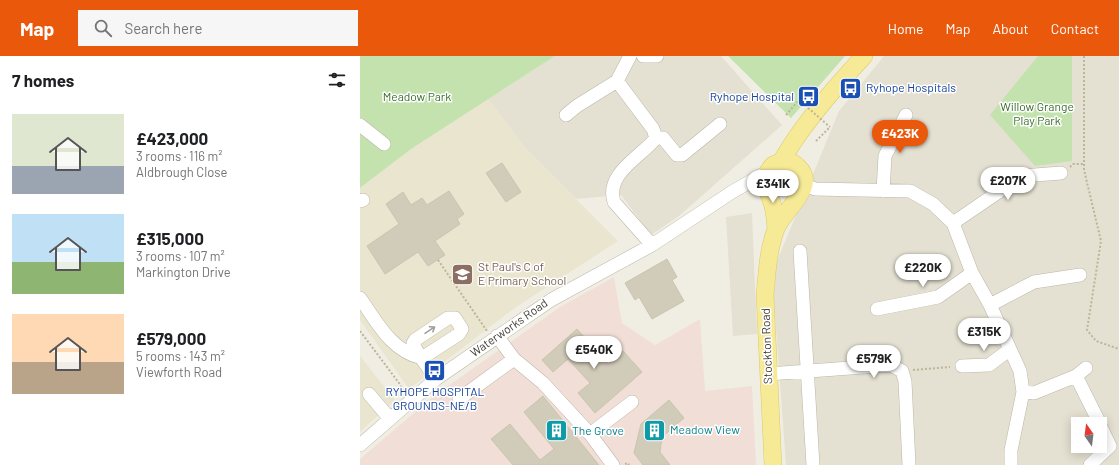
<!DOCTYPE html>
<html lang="en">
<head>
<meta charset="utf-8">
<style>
	:root { --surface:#fff; --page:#f6f6f6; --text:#202124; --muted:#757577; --accent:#ea580c }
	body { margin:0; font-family:Barlow,sans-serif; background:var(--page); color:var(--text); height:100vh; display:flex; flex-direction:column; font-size:15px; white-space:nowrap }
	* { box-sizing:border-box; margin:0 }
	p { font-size:13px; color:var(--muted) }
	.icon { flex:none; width:22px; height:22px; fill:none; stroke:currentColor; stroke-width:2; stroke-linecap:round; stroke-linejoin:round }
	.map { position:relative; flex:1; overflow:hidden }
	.panel { display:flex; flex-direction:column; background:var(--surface); width:360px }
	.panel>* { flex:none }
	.needle { width:26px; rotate:346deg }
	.tools { position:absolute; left:711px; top:361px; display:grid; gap:8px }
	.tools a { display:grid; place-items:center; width:36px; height:36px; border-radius:0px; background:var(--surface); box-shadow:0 2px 10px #0003; font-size:20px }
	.price { position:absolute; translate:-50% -34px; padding:0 9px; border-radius:14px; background:#fff; color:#222; font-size:13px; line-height:26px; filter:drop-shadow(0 1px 2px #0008) }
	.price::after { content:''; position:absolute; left:50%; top:24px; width:12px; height:9px; margin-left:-6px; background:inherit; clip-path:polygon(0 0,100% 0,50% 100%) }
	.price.active { background:var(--accent); color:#fff }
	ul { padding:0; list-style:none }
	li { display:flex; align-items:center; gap:12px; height:100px; padding:0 12px }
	li span { display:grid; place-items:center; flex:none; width:112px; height:80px; border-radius:0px; color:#555 }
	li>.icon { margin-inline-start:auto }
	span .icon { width:48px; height:48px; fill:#fffc; stroke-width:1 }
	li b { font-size:17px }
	h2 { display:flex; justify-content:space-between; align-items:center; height:48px; padding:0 12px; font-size:17px }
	header { display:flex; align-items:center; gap:24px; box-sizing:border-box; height:56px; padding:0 20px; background:var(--accent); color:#fff }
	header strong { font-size:19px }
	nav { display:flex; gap:22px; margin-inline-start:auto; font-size:14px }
	.search { width:280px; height:36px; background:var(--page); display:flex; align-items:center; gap:10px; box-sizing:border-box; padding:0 14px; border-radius:0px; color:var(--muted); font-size:15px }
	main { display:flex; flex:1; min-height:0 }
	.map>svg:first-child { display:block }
	.residential { fill:#e4e1d2; fill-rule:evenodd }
	.education { fill:#e9e5ce }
	.medical { fill:#f1dfd7 }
	.green { fill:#c3e2ae }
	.building { fill:#d1cbba; stroke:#cbc4ad }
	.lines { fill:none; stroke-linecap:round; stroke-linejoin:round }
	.minor-casing { stroke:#bbb7a7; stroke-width:14 }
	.major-casing { stroke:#daca68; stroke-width:18 }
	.path { stroke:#bcb599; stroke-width:2; stroke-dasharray:2 2; stroke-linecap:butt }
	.minor { stroke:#fff; stroke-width:13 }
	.major { stroke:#f7ea96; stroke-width:17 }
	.path-bridge { stroke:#bcb599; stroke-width:2; stroke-dasharray:2 2; stroke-linecap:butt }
	.oneway { stroke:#a09e9a }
	.labels { text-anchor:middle; stroke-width:3; stroke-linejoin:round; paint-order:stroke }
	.transit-label { font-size:12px; fill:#164399; stroke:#fff; text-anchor:start }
	.park-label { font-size:12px; fill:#3b6e2c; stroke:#fff }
	.education-label { font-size:12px; fill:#785e54; stroke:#fff; text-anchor:start }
	.street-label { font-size:12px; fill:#423e34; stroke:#fff }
	.culture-label { font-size:12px; fill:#0d838f; stroke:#fff; text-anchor:start }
</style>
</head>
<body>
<header>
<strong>Map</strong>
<div class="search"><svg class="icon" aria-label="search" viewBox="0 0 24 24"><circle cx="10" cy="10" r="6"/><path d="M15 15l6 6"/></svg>Search here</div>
<nav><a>Home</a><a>Map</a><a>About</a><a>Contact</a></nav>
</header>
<main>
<section class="panel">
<h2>7 homes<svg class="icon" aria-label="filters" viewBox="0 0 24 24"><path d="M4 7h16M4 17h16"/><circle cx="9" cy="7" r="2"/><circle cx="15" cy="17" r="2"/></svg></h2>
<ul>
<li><span style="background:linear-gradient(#dfe7d0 65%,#9aa5b1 0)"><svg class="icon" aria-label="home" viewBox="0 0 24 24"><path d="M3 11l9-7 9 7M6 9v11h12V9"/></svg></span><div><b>£423,000</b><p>3 rooms · 116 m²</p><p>Aldbrough Close</p></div></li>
<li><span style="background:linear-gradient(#bfe0f5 60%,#8fb573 0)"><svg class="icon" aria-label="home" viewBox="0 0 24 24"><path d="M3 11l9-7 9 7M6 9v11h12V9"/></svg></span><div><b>£315,000</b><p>3 rooms · 107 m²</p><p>Markington Drive</p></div></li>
<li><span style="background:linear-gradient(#ffd9b3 60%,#b9a48a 0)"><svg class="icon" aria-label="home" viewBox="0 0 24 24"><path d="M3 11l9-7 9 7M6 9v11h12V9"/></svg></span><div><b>£579,000</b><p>5 rooms · 143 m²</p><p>Viewforth Road</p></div></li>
</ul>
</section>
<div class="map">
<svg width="759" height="409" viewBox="0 0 759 409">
	<rect width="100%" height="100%" fill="#f0eee3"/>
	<path class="residential" d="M 195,0 L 361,0 L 422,69 L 319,160 L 291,179 L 261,139 L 216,143 L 167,94 L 128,43 Z
		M 524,0 L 759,0 L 759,409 L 426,409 L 412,217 L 479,55 ZM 718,368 L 740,368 L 740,390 L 718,390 Z
		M 392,157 L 397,278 L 373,280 L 366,161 Z"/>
	<path class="education" d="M 128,43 L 167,94 L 258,185 L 156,251 L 49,333 L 0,264 L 0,132 L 51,93 Z
		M 0,300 L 35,344 L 0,376 Z"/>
	<path class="medical" d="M 254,221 L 262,267 L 295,289 L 340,263 L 345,335 L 392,330 L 396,409 L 0,409 L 0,403 L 74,340 L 200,251 Z"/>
	<path class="green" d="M 0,0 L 195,0 L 51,93 L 0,132 Z
		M 368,0 L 485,0 L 431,62 Z
		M 678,0 L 712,0 L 712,105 L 675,110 L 630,59 Z
		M414 125a10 10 0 1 1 20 0a10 10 0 1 1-20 0Z"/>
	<path class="building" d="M 142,107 L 161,136 L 146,146 L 126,117 Z
		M 89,135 L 104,158 L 97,163 L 100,168 L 75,185 L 85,199 L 68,210 L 58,196 L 25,218 L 7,190 L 39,168 L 26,148 L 43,136 L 51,149 L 62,142 L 67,149 Z
		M 307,203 L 317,221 L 312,224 L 324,245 L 292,263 L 279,241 L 275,244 L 265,227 Z
		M 217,273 L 248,308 L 263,295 L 282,316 L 235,357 L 218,337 L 230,327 L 208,303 L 193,316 L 182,304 Z
		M 183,340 L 239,409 L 153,409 L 131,383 L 150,368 L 180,404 L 194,393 L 164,356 Z
		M 309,344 L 324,362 L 302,381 L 300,396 L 310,409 L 283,409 L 274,397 L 281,368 Z"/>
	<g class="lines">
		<defs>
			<path id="minor" d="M 270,0 L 257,25 L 293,73 L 296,82 C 281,101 245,117 254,146 L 292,189
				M 283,0 L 297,0
				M 206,59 L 217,50 L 257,25
				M 0,69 L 24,88
				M 296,82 L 303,82 L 317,99 L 322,99 L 360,68
				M 445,129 L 455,133 L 550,135 L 573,148 L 593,167 L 612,217 L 630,249 L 660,315 L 663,336 L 651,394 L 651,409
				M 523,135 L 525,100 L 546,59
				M 0,145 L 3,144
				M 593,167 L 662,120 L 701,117
				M 440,195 L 453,409
				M 0,242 C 17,266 31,295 62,302 L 99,278 L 102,273 L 95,262 L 88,262 L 55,284 L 53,287 C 58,300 69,312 76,323
				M 630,249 L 674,226 L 720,219
				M 517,253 L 578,241 L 612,217
				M 137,280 L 154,303 L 183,327 L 230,378 L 253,409
				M 602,310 L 629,309 L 649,294
				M 408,318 L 531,309 L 542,315 L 545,325 L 549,409
				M 716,320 L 726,312
				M 663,336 L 674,337 L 716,320 L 740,368
				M 9,338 L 30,363
				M 99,343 L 154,303
				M 230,378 L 272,346
				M 0,389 L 76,323 L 191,244 L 292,189 L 372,136 L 407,116
				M 730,409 L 750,390 L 740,369"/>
			<path id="major" d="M 421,106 C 441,70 476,30 504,0
				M 413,409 L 405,239 C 407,217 408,194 416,173 C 423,154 459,130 438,111 C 431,103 422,105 413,109 C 399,125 407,130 412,147 C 415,155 415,164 416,173"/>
		</defs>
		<use href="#minor" class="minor-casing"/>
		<use href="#major" class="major-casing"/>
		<path class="path" d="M 724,0 L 724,114 L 741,185 L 727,274 L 736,285 L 759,293
			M 426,59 L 439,44
			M 456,85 L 470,71
			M 710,111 L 713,108 L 724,108
			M 78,204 L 127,275
			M 0,275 L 39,327 L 44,336
			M 553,314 L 590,311
			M 265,408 L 268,407 L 269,409"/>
		<use href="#minor" class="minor"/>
		<use href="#major" class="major"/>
		<path class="path-bridge" d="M 439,44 L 470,71"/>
	</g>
	<defs><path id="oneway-shaft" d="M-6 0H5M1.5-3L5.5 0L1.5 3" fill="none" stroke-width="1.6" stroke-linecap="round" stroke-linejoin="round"/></defs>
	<use class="oneway" href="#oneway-shaft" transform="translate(70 274) rotate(-34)"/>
	<defs>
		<symbol id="bus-square" viewBox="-11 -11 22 22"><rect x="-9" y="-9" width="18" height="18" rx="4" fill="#1a4fb4" stroke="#fff"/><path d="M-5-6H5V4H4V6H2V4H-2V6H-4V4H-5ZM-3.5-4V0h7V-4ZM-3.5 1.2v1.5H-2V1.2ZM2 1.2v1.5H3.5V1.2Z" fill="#fff"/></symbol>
		<symbol id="school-square" viewBox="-11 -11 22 22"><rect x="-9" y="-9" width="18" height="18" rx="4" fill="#8d6e63" stroke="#fff"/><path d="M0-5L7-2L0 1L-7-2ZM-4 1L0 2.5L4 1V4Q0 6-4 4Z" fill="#fff"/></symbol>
		<symbol id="building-square" viewBox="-11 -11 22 22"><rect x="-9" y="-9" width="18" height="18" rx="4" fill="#0f9aa8" stroke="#fff"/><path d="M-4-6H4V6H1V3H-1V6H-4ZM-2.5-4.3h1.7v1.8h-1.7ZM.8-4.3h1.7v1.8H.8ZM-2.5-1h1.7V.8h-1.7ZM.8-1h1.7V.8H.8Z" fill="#fff"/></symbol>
	</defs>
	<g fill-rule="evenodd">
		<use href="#bus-square" x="478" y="20" width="25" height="25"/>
		<use href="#bus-square" x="436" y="28" width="25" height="25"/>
		<use href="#school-square" x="90" y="206" width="25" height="25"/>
		<use href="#bus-square" x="62" y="302" width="25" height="25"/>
		<use href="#building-square" x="282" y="362" width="25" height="25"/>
		<use href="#building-square" x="184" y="362" width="25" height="25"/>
	</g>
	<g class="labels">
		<g class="transit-label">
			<text x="506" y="36">Ryhope Hospitals</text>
			<text x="434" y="45" text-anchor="end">Ryhope Hospital</text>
			<text x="75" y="340" text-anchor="middle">RYHOPE HOSPITAL<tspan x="75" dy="14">GROUNDS-NE/B</tspan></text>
		</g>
		<g class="park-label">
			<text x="57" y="45">Meadow Park</text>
			<text x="677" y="55">Willow Grange<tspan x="677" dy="14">Play Park</tspan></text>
		</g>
		<g class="education-label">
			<text x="118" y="215">St Paul's C of<tspan x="118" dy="14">E Primary School</tspan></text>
		</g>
		<g class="street-label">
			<text transform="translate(149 272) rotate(-35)" y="4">Waterworks Road</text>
			<text transform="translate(407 290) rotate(-92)" y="4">Stockton Road</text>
		</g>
		<g class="culture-label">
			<text x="310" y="378">Meadow View</text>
			<text x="212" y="379">The Grove</text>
		</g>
	</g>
</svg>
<div class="tools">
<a><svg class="needle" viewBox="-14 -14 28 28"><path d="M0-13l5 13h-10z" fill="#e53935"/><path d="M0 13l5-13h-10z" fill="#757577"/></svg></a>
</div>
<b class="price active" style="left:540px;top:98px">£423K</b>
<b class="price" style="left:648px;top:145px">£207K</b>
<b class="price" style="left:413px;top:148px">£341K</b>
<b class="price" style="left:563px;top:232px">£220K</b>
<b class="price" style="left:624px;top:296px">£315K</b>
<b class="price" style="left:234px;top:314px">£540K</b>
<b class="price" style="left:514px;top:323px">£579K</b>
</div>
</main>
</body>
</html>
